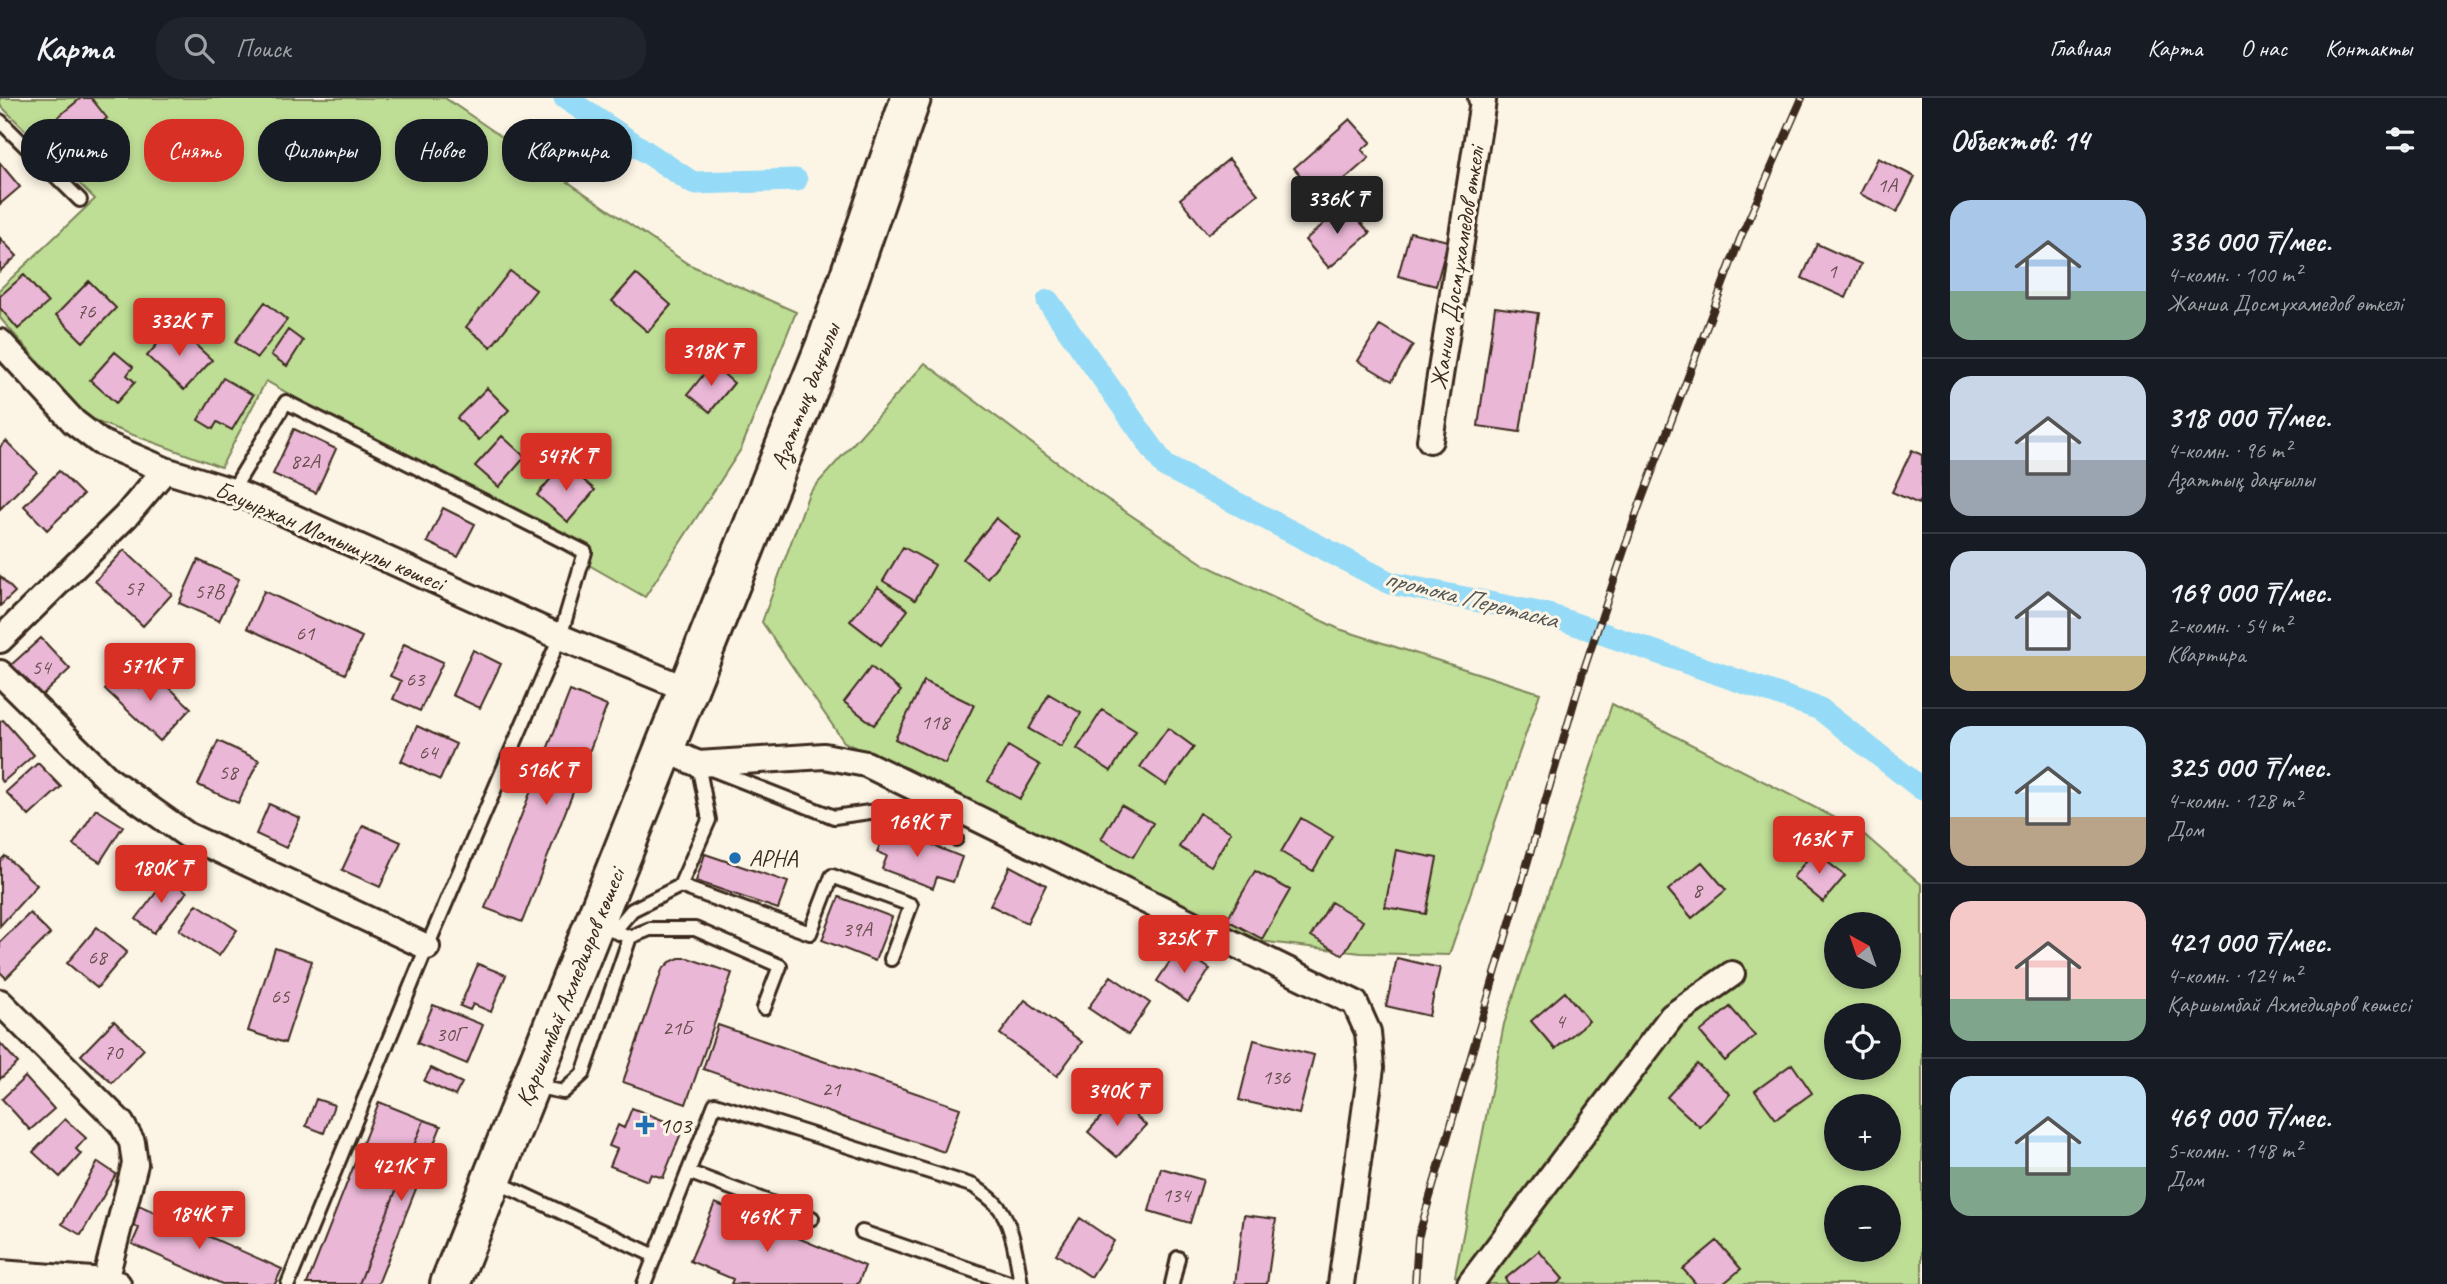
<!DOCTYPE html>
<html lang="ru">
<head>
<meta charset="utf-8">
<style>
	:root { --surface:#171b24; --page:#20242c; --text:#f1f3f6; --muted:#9ea1a6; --line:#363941; --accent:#d93025 }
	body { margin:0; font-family:Caveat,sans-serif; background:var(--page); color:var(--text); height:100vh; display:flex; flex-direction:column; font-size:26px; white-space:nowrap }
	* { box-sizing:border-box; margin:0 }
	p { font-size:23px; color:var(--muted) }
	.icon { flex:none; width:38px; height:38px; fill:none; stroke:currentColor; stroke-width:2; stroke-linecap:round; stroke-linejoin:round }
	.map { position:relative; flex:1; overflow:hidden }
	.details { display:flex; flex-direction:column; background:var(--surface); width:525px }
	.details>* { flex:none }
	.banner { position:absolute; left:21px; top:21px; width:665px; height:63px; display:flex; gap:14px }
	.needle { width:46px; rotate:320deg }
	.fabs { position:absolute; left:1824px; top:814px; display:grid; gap:14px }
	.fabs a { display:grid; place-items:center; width:77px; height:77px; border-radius:50%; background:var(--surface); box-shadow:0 4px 10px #0003; font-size:35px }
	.price { position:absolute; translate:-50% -60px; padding:0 16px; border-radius:7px; background:var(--accent); color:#fff; font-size:23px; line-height:46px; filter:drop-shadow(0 2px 4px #0008) }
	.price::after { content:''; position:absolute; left:50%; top:42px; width:21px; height:16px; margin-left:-10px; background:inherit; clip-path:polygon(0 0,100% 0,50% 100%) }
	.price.active { background:#222; color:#fff }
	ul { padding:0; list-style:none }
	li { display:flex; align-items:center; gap:21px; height:175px; padding:0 28px }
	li+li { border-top:2px solid var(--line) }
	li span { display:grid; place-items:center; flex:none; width:196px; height:140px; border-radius:21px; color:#555 }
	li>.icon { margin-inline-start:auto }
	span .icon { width:84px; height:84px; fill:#fffc; stroke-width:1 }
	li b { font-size:30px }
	h2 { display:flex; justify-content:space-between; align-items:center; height:84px; padding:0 28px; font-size:30px }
	.chip { padding:0 24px; border-radius:28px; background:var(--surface); box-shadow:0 4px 10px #0003; font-size:24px; line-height:63px }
	.chip.active { background:var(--accent); color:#fff }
	header { display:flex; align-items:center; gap:42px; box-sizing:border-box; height:98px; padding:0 35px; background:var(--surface); border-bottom:2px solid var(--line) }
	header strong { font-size:33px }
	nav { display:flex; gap:38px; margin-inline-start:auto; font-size:24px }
	.search { width:490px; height:63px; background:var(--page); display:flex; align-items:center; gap:18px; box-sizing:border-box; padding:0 24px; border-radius:28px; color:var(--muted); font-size:26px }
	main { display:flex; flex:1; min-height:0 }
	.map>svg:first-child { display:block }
	.green { fill:#bedd95; stroke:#7c845a; stroke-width:2; fill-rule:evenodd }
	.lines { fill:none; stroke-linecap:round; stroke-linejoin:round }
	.canal { stroke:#95dbf7; stroke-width:23 }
	.building { fill:#eab7d6; stroke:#3b2a1e; stroke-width:2 }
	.lane-casing { stroke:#3b2a1e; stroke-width:18 }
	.street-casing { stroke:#3b2a1e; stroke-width:30 }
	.primary-casing { stroke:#3b2a1e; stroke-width:44 }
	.lane { stroke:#fcf5e5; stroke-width:12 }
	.street { stroke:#fcf5e5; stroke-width:24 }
	.primary { stroke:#fcf5e5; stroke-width:38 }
	.rail-casing { stroke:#3b2a1e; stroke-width:8 }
	.rail { stroke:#fcf5e5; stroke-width:5; stroke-dasharray:16; stroke-linecap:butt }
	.poi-dot { fill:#1f6fb2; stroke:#fcf5e5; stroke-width:2.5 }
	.labels { text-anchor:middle; stroke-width:6; stroke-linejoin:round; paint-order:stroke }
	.number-label { font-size:21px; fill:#674d4c }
	.street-label { font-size:24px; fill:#3b2a1e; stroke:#fcf5e5 }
	.poi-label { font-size:24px; fill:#3b2a1e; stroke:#fcf5e5; text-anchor:start }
	.water-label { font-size:26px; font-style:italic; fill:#525654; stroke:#fcf5e5 }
</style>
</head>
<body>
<header>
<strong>Карта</strong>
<div class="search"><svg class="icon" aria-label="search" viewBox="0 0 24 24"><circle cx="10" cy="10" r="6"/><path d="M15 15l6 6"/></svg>Поиск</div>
<nav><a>Главная</a><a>Карта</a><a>О нас</a><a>Контакты</a></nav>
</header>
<main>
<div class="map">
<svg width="1922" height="1186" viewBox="0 0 1922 1186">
	<rect width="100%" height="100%" fill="#fcf5e5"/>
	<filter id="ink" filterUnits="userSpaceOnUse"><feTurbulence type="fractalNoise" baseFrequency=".0143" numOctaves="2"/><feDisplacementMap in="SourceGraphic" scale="14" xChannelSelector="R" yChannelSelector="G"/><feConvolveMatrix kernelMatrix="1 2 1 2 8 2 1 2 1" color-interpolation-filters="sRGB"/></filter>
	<g filter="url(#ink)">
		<path class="green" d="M 0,0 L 445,0 L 688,166 L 796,214 L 741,351 L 645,499 L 266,283 L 221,369 L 89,321 L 0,220 L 0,191 L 95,101 L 0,7 Z
			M 925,265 L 1095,393 L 1205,467 L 1339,531 L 1540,595 L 1449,857 L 1361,855 L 1250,842 L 844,644 L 762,524 L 809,395 Z
			M 1612,606 L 1859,732 L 1922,787 L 1922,1186 L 1462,1186 L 1455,1178 L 1504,926 ZM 1836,826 L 1888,826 L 1888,878 L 1836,878 ZM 1836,917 L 1888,917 L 1888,970 L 1836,970 ZM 1836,1008 L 1888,1008 L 1888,1060 L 1836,1060 ZM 1836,1099 L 1888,1099 L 1888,1152 L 1836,1152 Z"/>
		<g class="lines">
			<path class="canal" d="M 565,0 L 693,85 L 796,82
				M 1048,203 L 1165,368 L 1390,485 L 1549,517 L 1820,611 L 1922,691"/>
		</g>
		<path class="building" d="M 81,0 L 91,0 L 107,20 L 79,44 L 58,19 Z
			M 1350,21 L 1371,44 L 1362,52 L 1369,60 L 1321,102 L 1294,70 Z
			M 186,24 L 211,54 L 184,77 L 159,47 Z
			M 1878,60 L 1915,79 L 1897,114 L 1860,96 Z
			M 1229,61 L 1258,96 L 1208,136 L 1180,101 Z
			M 0,65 L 20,89 L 0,106 Z
			M 1345,107 L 1370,135 L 1329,170 L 1305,142 Z
			M 1410,134 L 1448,143 L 1436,188 L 1398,178 Z
			M 0,140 L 17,158 L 0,173 Z
			M 1817,146 L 1861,166 L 1846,200 L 1802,180 Z
			M 510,173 L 536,192 L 491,249 L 466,229 Z
			M 636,176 L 671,207 L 648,234 L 612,203 Z
			M 24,177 L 48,205 L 18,231 L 0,210 L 0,198 Z
			M 89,183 L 116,210 L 83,244 L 56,217 Z
			M 265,204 L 287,222 L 257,260 L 235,244 Z
			M 1495,209 L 1538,215 L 1520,334 L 1478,328 Z
			M 174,227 L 212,262 L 184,292 L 147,258 Z
			M 1380,227 L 1413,247 L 1392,283 L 1358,263 Z
			M 288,232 L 303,243 L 287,268 L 271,257 Z
			M 115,254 L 133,269 L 127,277 L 135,284 L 116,305 L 90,282 Z
			M 712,266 L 734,285 L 710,314 L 688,296 Z
			M 223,280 L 253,297 L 232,332 L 217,324 L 213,331 L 198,322 Z
			M 487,290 L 509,312 L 479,342 L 457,320 Z
			M 294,331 L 336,351 L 316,395 L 273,376 Z
			M 502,338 L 525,359 L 499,389 L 475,368 Z
			M 6,343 L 37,374 L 0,411 L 0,349 Z
			M 1912,352 L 1922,357 L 1922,400 L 1919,406 L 1892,394 Z
			M 564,365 L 595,392 L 568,424 L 537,397 Z
			M 59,373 L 83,397 L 47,432 L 24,408 Z
			M 443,410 L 475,426 L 458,459 L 427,444 Z
			M 996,420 L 1020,439 L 987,480 L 963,461 Z
			M 903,449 L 935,467 L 915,502 L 883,483 Z
			M 124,452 L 172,496 L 143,528 L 95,483 Z
			M 198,462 L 239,481 L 219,523 L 179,505 Z
			M 0,478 L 15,494 L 0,508 Z
			M 878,489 L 908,512 L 881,547 L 850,523 Z
			M 264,493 L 362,539 L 345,576 L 247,530 Z
			M 41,540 L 70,571 L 41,598 L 11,567 Z
			M 404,546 L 443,564 L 420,613 L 393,601 L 401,583 L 390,578 Z
			M 473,552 L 501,566 L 480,610 L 452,597 Z
			M 871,569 L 901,593 L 874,627 L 844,604 Z
			M 122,573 L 140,590 L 154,575 L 191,610 L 160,643 L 105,591 Z
			M 924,583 L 974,607 L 945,666 L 895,641 Z
			M 570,593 L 607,608 L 522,824 L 485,810 Z
			M 1049,596 L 1081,615 L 1061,649 L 1029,631 Z
			M 1102,612 L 1136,633 L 1111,673 L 1077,651 Z
			M 3,622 L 34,657 L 3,684 L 0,681 L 0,624 Z
			M 417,628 L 456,646 L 440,682 L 401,663 Z
			M 1168,630 L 1194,649 L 1166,687 L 1140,669 Z
			M 218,643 L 259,662 L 238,705 L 198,687 Z
			M 1008,648 L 1040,667 L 1020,701 L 988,683 Z
			M 38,665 L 61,689 L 29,718 L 6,694 Z
			M 269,706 L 300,720 L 286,750 L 256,736 Z
			M 1121,707 L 1153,725 L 1133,759 L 1101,741 Z
			M 96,711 L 123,728 L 100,764 L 73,747 Z
			M 1199,715 L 1231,734 L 1211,768 L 1179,749 Z
			M 1301,720 L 1333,739 L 1313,773 L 1281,754 Z
			M 363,727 L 401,744 L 380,789 L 342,772 Z
			M 887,729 L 962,759 L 953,784 L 937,779 L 933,790 L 882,771 L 887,758 L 877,754 Z
			M 1396,752 L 1437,760 L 1426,816 L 1385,809 Z
			M 1814,753 L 1845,778 L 1823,804 L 1793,779 Z
			M 705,756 L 788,784 L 778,811 L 696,783 Z
			M 5,758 L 37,787 L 0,828 L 0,763 Z
			M 1702,764 L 1726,792 L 1692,820 L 1668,792 Z
			M 1010,768 L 1046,787 L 1027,825 L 990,807 Z
			M 1255,773 L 1290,792 L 1262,841 L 1227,822 Z
			M 168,779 L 187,794 L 154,835 L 136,821 Z
			M 839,799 L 892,819 L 875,863 L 822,842 Z
			M 1331,804 L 1363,823 L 1343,857 L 1311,838 Z
			M 197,806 L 237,832 L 219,858 L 179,832 Z
			M 30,815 L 50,836 L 6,880 L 0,874 L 0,844 Z
			M 97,829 L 127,854 L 97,890 L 67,865 Z
			M 275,850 L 312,863 L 285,945 L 248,933 Z
			M 1179,850 L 1210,871 L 1188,904 L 1157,883 Z
			M 679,860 L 688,860 L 732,875 L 686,1006 L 623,984 L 662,872 L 670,864 Z
			M 1397,860 L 1440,870 L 1429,918 L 1386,908 Z
			M 478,866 L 506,877 L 491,914 L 473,906 L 470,912 L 460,908 Z
			M 1111,878 L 1150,905 L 1128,937 L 1088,910 Z
			M 1565,894 L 1589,923 L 1555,951 L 1531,923 Z
			M 1025,902 L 1082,944 L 1057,978 L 1000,936 Z
			M 433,907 L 483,927 L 467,966 L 417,945 Z
			M 1730,909 L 1755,938 L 1725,963 L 1700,934 Z
			M 114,923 L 144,951 L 112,985 L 81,957 Z
			M 718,927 L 960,1010 L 944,1054 L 703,971 Z
			M 1254,942 L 1314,957 L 1299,1016 L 1239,1002 Z
			M 0,945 L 18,965 L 0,981 Z
			M 1697,966 L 1730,996 L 1700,1029 L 1667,999 Z
			M 1792,966 L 1812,995 L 1776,1021 L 1755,993 Z
			M 431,970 L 462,985 L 455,998 L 424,983 Z
			M 25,979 L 54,1011 L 30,1032 L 2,1001 Z
			M 316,1001 L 334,1007 L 324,1035 L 306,1028 Z
			M 1116,1001 L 1146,1027 L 1117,1059 L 1088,1034 Z
			M 379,1004 L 424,1022 L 359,1186 L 307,1186 Z
			M 632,1010 L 683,1030 L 663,1080 L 651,1076 L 648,1083 L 610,1068 L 617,1051 L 609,1048 L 618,1027 L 624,1030 Z
			M 65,1021 L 86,1040 L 76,1051 L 81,1056 L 60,1079 L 33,1054 Z
			M 424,1022 L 441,1028 L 378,1186 L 359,1186 Z
			M 98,1064 L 116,1076 L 81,1137 L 62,1126 Z
			M 1161,1070 L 1203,1082 L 1190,1125 L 1149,1113 Z
			M 715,1105 L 865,1168 L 858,1186 L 731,1186 L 733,1181 L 690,1163 Z
			M 136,1106 L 282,1171 L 275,1186 L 222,1186 L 132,1146 L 139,1130 L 128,1125 Z
			M 1244,1117 L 1276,1121 L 1267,1186 L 1235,1186 Z
			M 1080,1120 L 1114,1143 L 1091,1179 L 1056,1156 Z
			M 1717,1143 L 1741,1171 L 1723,1186 L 1696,1186 L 1683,1171 Z
			M 1539,1153 L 1563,1181 L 1557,1186 L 1509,1186 L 1505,1181 Z"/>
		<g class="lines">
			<defs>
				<path id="lane" d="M 0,23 L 80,102
					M 232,393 L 286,304 L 585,454 L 560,539 L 427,849 L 288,1186
					M 711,671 L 834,719 L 884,712 L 956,741
					M 680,788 L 810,835 L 832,778 L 911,807 L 891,861
					M 615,832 L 632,812 L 680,788 L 709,722 L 698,666
					M 630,839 L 650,831 L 695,831 L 780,868 L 764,910
					M 533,988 L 563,994 L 583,976 L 630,839 L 597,827
					M 688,1074 L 812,1120
					M 497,1084 L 655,1158
					M 862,1134 L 1012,1186
					M 644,1186 L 715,1006 L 974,1088 C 981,1094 990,1099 996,1106 C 1013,1123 1017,1163 1021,1186
					M 1172,1186 L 1178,1160"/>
				<path id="street" d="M 0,244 L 74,324 L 100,344 L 165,372 L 232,393 L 264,406 L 560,539 L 689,592
					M 1430,342 L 1483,3 L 1481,0
					M 0,542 L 126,418 L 165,372
					M 0,575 L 108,681 L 187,737 L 427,849
					M 665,651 L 698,666 L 824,658 L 866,666 L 1355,905 L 1368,934 L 1371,970 L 1341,1186
					M 0,904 L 121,1025 L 132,1044 L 135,1066 L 105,1183
					M 0,1175 L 105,1183 L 118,1186
					M 1470,1186 L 1672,918 L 1732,876"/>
				<path id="primary" d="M 450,1186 L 827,244 L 911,0"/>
			</defs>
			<use href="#lane" class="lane-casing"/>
			<use href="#street" class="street-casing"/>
			<use href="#primary" class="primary-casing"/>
			<use href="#lane" class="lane"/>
			<use href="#street" class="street"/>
			<use href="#primary" class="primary"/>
			<defs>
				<path id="rail" d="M 1415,1186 L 1418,1140 L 1583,574 L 1638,411 L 1740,141 L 1802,0"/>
			</defs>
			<use href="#rail" class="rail-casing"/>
			<use href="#rail" class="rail"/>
		</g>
	</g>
	<g class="poi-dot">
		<circle cx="735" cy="760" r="7"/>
		<path d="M641.5 1016.5h7v7h7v7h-7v7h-7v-7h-7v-7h7z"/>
	</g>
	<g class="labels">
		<g class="number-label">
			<text x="1887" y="94">1А</text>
			<text x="1832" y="180">1</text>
			<text x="86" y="220">76</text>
			<text x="305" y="370">82А</text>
			<text x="134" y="497">57</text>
			<text x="209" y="500">57В</text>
			<text x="305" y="542">61</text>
			<text x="41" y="576">54</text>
			<text x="415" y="588">63</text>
			<text x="935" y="631">118</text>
			<text x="428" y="661">64</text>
			<text x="228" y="681">58</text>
			<text x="1697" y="799">8</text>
			<text x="857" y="838">39А</text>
			<text x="97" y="866">68</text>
			<text x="280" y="905">65</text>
			<text x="1560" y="930">4</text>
			<text x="677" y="937">21Б</text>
			<text x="450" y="943">30Г</text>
			<text x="113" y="961">70</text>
			<text x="1276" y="986">136</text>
			<text x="831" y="998">21</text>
			<text x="1176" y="1104">134</text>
		</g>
		<g class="street-label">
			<text transform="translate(1457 170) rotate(-81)" y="8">Жанша Досмұхамедов өткелі</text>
			<text transform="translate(805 298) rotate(-69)" y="8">Азаттық даңғылы</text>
			<text transform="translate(330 438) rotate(23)" y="8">Бауыржан Момышұлы көшесі</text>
			<text transform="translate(570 889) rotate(-68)" y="8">Қаршымбай Ахмедияров көшесі</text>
		</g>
		<g class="poi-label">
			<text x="749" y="768">АРНА</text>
			<text x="659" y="1035">103</text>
		</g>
		<g class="water-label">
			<text transform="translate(1471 500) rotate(14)" y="9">протока Перетаска</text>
		</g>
	</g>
</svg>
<div class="fabs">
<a><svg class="needle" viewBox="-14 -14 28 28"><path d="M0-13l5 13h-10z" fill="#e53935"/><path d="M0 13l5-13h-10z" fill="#9ea1a6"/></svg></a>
<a><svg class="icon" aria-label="locate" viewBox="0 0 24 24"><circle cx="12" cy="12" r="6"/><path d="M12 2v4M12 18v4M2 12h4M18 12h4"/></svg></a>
<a>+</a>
<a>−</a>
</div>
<b class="price active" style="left:1337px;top:138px">336K ₸</b>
<b class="price" style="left:179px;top:260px">332K ₸</b>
<b class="price" style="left:711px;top:290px">318K ₸</b>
<b class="price" style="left:566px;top:395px">547K ₸</b>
<b class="price" style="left:150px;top:605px">571K ₸</b>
<b class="price" style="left:546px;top:709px">516K ₸</b>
<b class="price" style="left:917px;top:761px">169K ₸</b>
<b class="price" style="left:1819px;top:778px">163K ₸</b>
<b class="price" style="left:161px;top:807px">180K ₸</b>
<b class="price" style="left:1184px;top:877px">325K ₸</b>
<b class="price" style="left:1117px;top:1030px">340K ₸</b>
<b class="price" style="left:401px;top:1105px">421K ₸</b>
<b class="price" style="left:199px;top:1153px">184K ₸</b>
<b class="price" style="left:767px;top:1156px">469K ₸</b>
<div class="banner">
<a class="chip">Купить</a>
<a class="chip active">Снять</a>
<a class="chip">Фильтры</a>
<a class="chip">Новое</a>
<a class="chip">Квартира</a>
</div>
</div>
<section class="details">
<h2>Объектов: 14<svg class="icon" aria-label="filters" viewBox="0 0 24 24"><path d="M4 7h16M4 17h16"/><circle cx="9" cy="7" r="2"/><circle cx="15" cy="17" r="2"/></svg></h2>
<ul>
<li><span style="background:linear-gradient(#a9c7e8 65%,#7fa58c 0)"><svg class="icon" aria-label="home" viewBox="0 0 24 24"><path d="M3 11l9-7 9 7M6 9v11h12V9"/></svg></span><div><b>336 000 ₸/мес.</b><p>4-комн. · 100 m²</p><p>Жанша Досмұхамедов өткелі</p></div></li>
<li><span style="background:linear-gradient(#c9d6e8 60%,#9aa5b1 0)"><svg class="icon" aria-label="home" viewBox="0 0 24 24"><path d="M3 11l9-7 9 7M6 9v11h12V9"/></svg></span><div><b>318 000 ₸/мес.</b><p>4-комн. · 96 m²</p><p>Азаттық даңғылы</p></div></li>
<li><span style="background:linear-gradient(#c9d6e8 75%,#c2b280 0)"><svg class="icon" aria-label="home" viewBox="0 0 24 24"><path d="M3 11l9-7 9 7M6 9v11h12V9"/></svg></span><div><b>169 000 ₸/мес.</b><p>2-комн. · 54 m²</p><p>Квартира</p></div></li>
<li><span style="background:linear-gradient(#bfe0f5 65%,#b9a48a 0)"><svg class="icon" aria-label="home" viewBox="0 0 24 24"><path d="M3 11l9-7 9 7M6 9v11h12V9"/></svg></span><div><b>325 000 ₸/мес.</b><p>4-комн. · 128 m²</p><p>Дом</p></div></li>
<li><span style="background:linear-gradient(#f6c9c9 70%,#7fa58c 0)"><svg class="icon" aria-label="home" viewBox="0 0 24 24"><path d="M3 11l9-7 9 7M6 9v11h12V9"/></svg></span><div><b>421 000 ₸/мес.</b><p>4-комн. · 124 m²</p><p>Қаршымбай Ахмедияров көшесі</p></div></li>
<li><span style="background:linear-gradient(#bfe0f5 65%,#7fa58c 0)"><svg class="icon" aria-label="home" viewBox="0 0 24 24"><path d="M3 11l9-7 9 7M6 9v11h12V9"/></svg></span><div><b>469 000 ₸/мес.</b><p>5-комн. · 148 m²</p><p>Дом</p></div></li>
</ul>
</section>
</main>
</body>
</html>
